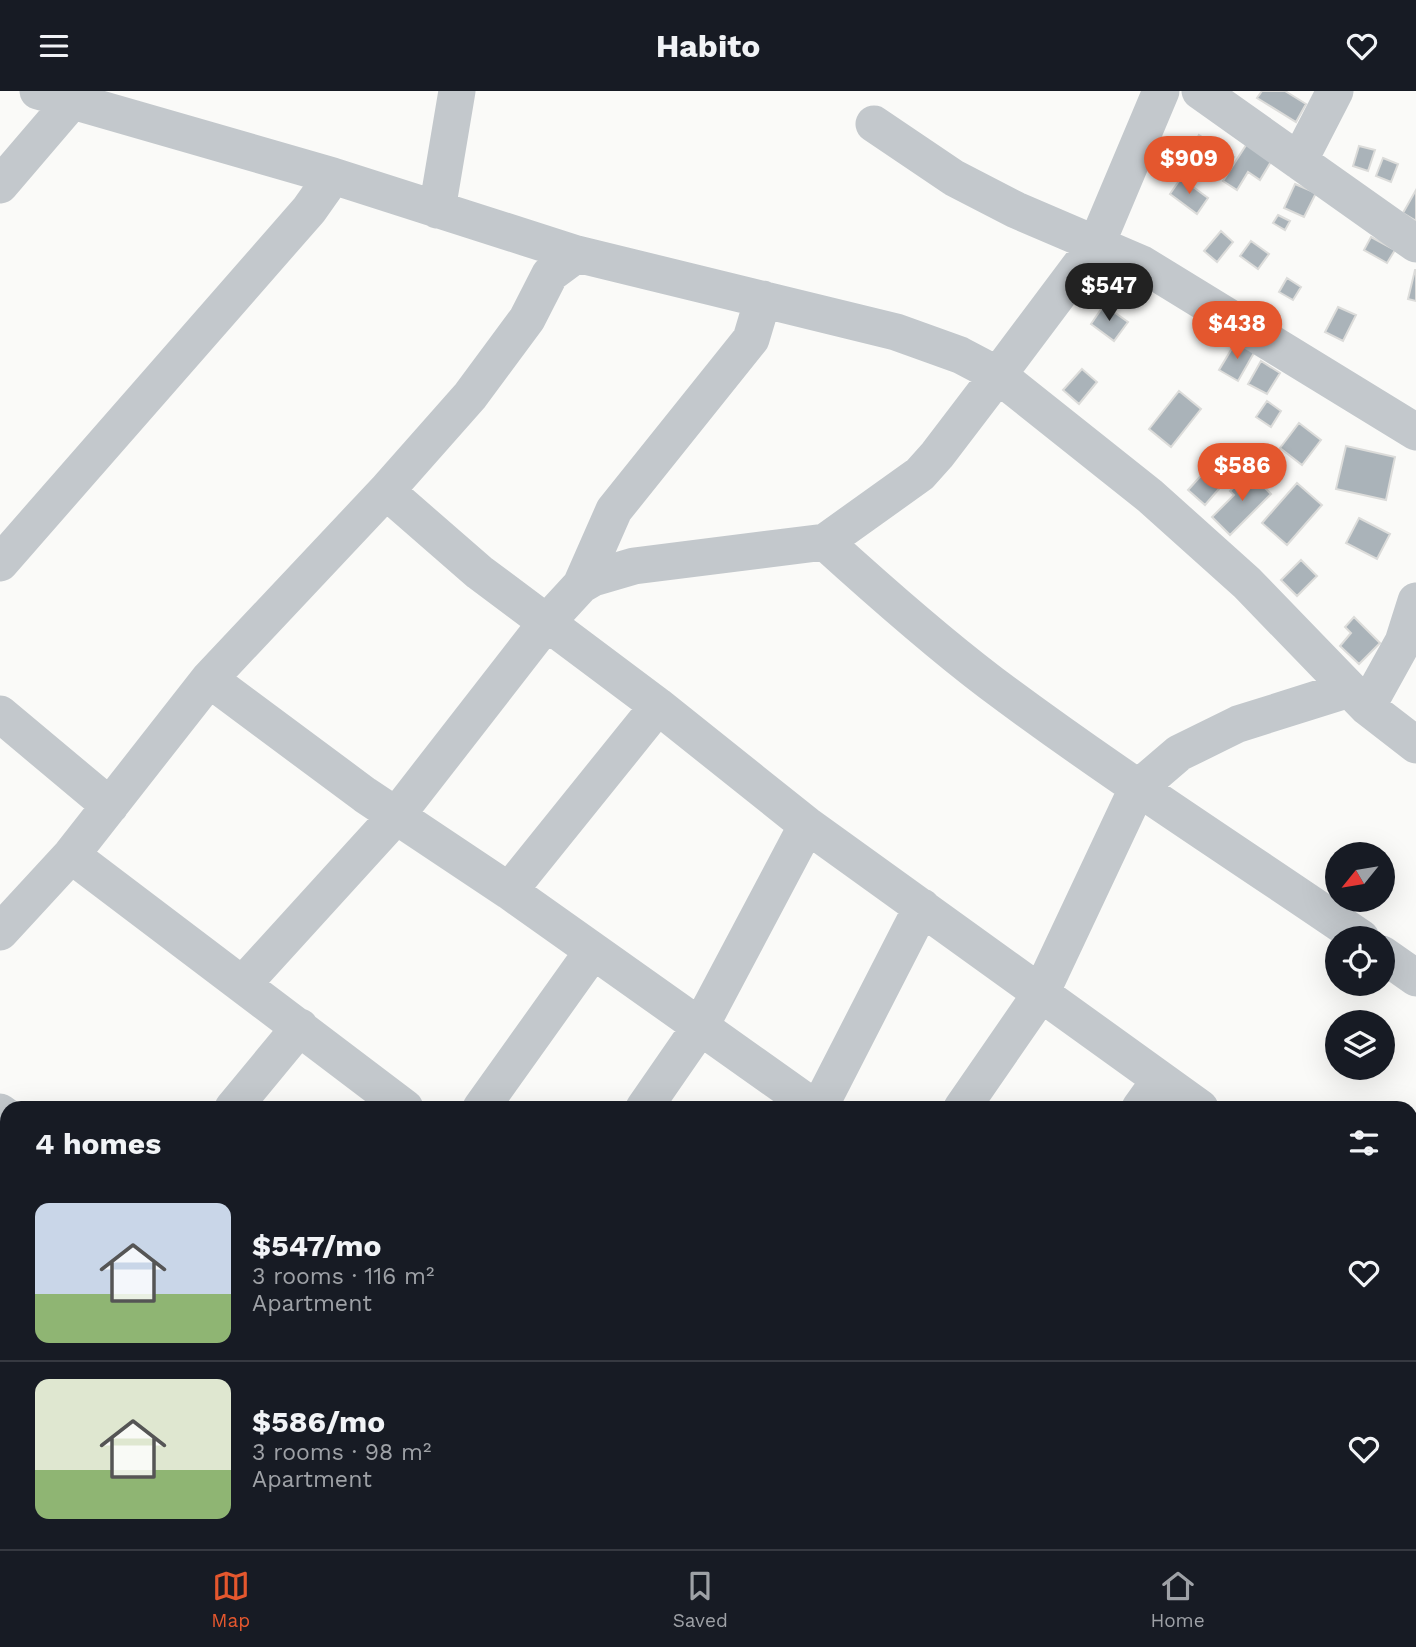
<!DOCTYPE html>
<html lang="en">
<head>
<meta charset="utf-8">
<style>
	:root { --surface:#171b24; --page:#20242c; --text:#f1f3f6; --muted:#9ea1a6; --line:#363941; --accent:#e4572e }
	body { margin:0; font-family:"Work Sans",sans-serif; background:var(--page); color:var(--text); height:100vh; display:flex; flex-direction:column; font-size:26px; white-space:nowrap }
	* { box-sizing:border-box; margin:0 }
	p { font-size:23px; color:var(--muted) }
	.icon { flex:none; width:38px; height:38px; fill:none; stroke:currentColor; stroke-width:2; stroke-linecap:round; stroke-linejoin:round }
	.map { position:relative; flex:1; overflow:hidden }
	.drawer { position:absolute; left:0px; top:1010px; width:1418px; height:450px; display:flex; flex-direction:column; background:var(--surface); border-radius:21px 21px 0 0; box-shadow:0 7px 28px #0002 }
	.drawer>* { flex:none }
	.needle { width:46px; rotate:240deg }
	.tools { position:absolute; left:1325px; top:751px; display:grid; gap:14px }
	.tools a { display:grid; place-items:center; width:70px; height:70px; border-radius:50%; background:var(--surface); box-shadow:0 7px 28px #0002; font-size:35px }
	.price { position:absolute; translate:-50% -60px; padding:0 16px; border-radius:24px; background:var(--accent); color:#fff; font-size:23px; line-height:46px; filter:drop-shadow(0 2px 4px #0008) }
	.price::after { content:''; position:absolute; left:50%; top:42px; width:21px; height:16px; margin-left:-10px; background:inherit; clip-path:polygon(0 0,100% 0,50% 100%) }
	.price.selected { background:#222; color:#fff }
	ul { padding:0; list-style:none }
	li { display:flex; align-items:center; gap:21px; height:175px; padding:0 35px }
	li+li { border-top:2px solid var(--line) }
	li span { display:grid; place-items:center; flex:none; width:196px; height:140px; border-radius:14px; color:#555 }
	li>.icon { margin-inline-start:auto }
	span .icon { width:84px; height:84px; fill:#fffc; stroke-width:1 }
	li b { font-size:30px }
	h2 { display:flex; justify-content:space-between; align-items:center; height:84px; padding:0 35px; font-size:30px }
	header { display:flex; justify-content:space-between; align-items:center; height:91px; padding:0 35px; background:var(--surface); font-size:32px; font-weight:700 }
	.menu { display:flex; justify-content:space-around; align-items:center; height:98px; border-top:2px solid var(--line); background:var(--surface); font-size:19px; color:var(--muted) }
	.menu a { display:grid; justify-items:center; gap:4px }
	.menu .selected { color:var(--accent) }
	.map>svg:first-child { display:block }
	.building { fill:#aab3b9; stroke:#dcdcda; stroke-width:2 }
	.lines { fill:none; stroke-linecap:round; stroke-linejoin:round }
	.minor { stroke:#c3c8cc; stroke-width:37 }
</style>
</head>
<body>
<header><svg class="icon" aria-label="menu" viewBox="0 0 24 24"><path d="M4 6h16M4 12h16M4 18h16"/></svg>Habito<svg class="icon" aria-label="heart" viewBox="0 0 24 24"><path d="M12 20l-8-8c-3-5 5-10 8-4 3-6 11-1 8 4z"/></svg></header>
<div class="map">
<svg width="1416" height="1458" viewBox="0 0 1416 1458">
	<rect width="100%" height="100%" fill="#fafaf8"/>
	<path class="building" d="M 1262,0 L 1285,0 L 1306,13 L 1296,31 L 1257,7 Z
		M 1199,44 L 1234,66 L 1220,88 L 1186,65 Z
		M 1250,48 L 1275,64 L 1260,89 L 1248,81 L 1237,99 L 1223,90 Z
		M 1359,55 L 1375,59 L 1368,80 L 1353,75 Z
		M 1383,67 L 1398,73 L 1391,91 L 1376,85 Z
		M 1181,87 L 1208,107 L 1197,123 L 1170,103 Z
		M 1295,93 L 1316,102 L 1304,126 L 1284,117 Z
		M 1416,99 L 1416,130 L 1403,122 Z
		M 1278,124 L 1290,130 L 1285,139 L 1273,132 Z
		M 1221,140 L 1233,151 L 1217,171 L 1204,160 Z
		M 1371,146 L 1395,159 L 1387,172 L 1364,159 Z
		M 1251,150 L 1269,163 L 1258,178 L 1240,165 Z
		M 1116,176 L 1138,190 L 1125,213 L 1102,199 Z
		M 1415,179 L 1416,179 L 1416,210 L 1408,208 Z
		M 1287,187 L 1301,196 L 1293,209 L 1279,201 Z
		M 1104,214 L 1128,231 L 1114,250 L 1091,233 Z
		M 1338,216 L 1356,224 L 1343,250 L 1325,241 Z
		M 1237,249 L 1255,260 L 1238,290 L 1219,279 Z
		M 1261,270 L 1280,282 L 1267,303 L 1248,293 Z
		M 1082,278 L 1097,291 L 1079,313 L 1063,299 Z
		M 1179,300 L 1201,318 L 1171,356 L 1149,338 Z
		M 1267,310 L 1281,320 L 1271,336 L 1256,326 Z
		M 1299,332 L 1321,349 L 1302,374 L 1280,357 Z
		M 1346,355 L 1395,366 L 1386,409 L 1336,398 Z
		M 1207,378 L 1224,392 L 1205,414 L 1188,399 Z
		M 1249,381 L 1271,403 L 1230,444 L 1212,426 L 1234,404 L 1230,400 Z
		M 1297,392 L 1322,414 L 1287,454 L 1262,432 Z
		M 1359,427 L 1390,443 L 1377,468 L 1346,452 Z
		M 1301,469 L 1317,485 L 1297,505 L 1281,489 Z
		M 1354,526 L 1380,552 L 1359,573 L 1340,555 L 1351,542 L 1345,536 Z"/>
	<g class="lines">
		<path class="minor" d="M 38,0 L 333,85 L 577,163 L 896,241 L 960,264 L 998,284 L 1097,152 L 1161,0
			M 1200,0 L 1416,153
			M 874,33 L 954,87 L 1016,119 L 1142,173 L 1416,341
			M 1299,70 L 1335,0
			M 0,94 L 71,11
			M 437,119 L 457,0
			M 386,400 L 479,481 L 658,615 L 807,734 L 1200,1017
			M 825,451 C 879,500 933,548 991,592 C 1111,682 1237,762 1361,847
			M 0,472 L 309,119 L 333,85
			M 581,494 L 614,419 L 751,248 L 763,208
			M 209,588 L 365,704 L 509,800 L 815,1017
			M 1367,616 L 1403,551 L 1416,510
			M 0,623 L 110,715
			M 71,764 L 405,1017
			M 509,800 L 658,615
			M 0,841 L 71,764 L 209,588 L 386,400 L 470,305 L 527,228 L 550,183 L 577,163
			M 1382,863 L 1416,887
			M 243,893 L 396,725 L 546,532 L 581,494 L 593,487 L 634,475 L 825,451 L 920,383 L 937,364 L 998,284 L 1150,405 L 1247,492 L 1367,616 L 1416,654
			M 233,1017 L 300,936
			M 481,1017 L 593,860
			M 644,1017 L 700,936 L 807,734
			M 819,1017 L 922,816
			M 962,1017 L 1040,904 L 1137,698 L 1179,662 L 1238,633 L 1349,598
			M 1140,1017 L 1160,989
			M 0,1021 L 7,1026
			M 1410,1167 L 1416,1171
			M 0,1293 L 7,1285
			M 1410,1301 L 1416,1294
			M 0,1321 L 7,1326
			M 188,1452 L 196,1458
			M 600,1452 L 608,1458
			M 992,1452 L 999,1458
			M 1410,1452 L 1416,1456
			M 289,1458 L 294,1452
			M 451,1458 L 455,1452
			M 639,1458 L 643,1452
			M 786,1458 L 790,1452
			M 910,1458 L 914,1452
			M 1293,1458 L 1297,1452"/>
	</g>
</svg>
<div class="tools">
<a><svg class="needle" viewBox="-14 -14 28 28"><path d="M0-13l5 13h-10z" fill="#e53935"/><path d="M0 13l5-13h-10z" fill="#9ea1a6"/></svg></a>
<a><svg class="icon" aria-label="locate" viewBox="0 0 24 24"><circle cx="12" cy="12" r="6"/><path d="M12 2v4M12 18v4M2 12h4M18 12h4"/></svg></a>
<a><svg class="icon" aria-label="layers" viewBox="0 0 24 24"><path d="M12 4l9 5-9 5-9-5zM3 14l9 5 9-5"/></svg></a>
</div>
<b class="price" style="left:1189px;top:105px">$909</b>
<b class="price selected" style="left:1109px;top:232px">$547</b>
<b class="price" style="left:1237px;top:270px">$438</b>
<b class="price" style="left:1242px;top:412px">$586</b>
<section class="drawer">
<h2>4 homes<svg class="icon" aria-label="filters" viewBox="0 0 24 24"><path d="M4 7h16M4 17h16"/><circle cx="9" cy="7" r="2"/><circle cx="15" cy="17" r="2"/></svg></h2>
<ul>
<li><span style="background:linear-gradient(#c9d6e8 65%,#8fb573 0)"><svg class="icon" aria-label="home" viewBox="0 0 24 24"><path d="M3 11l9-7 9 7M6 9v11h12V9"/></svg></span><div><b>$547/mo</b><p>3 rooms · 116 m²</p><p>Apartment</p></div><svg class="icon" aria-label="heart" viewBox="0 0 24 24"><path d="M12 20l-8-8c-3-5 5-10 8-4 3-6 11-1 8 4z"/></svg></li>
<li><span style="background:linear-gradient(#dfe7d0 65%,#8fb573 0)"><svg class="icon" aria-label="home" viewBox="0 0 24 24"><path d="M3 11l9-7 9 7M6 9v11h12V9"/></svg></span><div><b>$586/mo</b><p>3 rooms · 98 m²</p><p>Apartment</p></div><svg class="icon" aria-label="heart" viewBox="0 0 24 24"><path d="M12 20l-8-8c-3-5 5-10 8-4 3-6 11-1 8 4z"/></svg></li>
</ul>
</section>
</div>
<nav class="menu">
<a class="selected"><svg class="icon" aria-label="map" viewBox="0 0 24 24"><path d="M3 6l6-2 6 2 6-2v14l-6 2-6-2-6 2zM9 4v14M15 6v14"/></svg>Map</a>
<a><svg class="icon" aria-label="saved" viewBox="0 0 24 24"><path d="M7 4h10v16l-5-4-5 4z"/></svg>Saved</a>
<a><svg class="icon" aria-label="home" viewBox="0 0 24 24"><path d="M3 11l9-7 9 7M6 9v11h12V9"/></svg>Home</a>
</nav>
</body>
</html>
